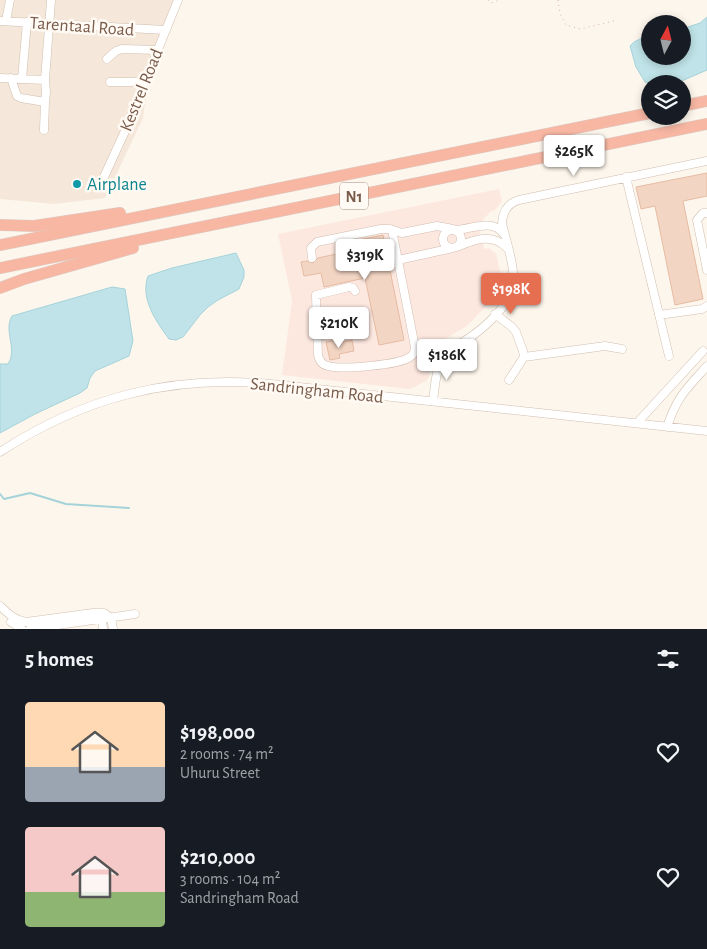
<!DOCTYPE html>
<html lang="en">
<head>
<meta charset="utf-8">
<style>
	:root { --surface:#171b24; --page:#20242c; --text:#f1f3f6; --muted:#9ea1a6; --accent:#e76f51 }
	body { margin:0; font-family:"Alegreya Sans",sans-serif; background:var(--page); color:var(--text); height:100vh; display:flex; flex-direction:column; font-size:19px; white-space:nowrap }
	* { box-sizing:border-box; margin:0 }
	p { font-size:16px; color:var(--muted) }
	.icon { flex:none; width:28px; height:28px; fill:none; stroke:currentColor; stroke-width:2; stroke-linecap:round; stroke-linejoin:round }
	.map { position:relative; height:629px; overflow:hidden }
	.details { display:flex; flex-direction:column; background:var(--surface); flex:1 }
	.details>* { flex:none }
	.needle { width:32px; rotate:7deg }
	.fabs { position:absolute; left:641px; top:15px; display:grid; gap:10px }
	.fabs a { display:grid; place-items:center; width:50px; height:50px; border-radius:50%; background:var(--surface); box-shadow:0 2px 8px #0003; font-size:25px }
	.price { position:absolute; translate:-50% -42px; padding:0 11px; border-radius:5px; background:#fff; color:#222; font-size:16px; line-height:32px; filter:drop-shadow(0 1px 2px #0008) }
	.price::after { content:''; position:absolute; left:50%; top:30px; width:15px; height:11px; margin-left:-8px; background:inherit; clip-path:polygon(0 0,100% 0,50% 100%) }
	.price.current { background:var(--accent); color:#fff }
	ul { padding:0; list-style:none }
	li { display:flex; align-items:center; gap:15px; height:125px; padding:0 25px }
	li span { display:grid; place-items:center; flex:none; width:140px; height:100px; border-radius:5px; color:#555 }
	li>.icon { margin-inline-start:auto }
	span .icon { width:60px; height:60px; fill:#fffc; stroke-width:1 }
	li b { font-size:21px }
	h2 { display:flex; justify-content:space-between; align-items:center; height:60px; padding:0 25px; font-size:21px }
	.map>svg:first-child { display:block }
	.residential { fill:#f5e8da }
	.commercial { fill:#fde8e0 }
	.water { fill:#bfe3e8; stroke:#a5d3da }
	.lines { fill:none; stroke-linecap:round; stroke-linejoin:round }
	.stream { stroke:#a5d3da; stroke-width:2 }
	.building { fill:#f3d5c3; stroke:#e6bba3 }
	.minor-casing { stroke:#d1beb0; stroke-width:9 }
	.highway-casing { stroke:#dad1cd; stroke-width:12 }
	.path { stroke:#d9b8a5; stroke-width:1; stroke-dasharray:1 4; stroke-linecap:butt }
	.minor { stroke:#fff; stroke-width:8 }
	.highway { stroke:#f7b7a3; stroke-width:11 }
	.culture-dot { fill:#0f9aa8; stroke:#fffaf3; stroke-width:2 }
	.labels { text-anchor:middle; stroke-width:5; stroke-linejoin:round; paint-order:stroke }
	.shield { fill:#fffaf3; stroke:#a28b7f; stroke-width:1 }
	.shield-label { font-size:16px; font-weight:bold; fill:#7a5c4d }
	.street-label { font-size:18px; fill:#7a5c4d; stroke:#fffaf3 }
	.culture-label { font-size:18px; fill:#0d838f; stroke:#fffaf3; text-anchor:start }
</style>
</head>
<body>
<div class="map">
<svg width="707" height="629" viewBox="0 0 707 629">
	<rect width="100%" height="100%" fill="#fdf6ec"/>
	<path class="residential" d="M 0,0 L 178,0 L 165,30 L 147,88 L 143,118 L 105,198 L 54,204 L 0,199 Z"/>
	<path class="commercial" d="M 499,189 L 502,201 L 495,210 L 491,211 L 482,221 L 477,222 L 484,249 L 489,248 L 496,254 L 502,280 L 501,288 L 494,298 L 467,326 L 445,339 L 435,349 L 431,358 L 429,377 L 426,381 L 410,389 L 282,375 L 292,301 L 278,234 Z"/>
	<path class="water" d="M 707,17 L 707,70 L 677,83 L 650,84 L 645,82 L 636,67 L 630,46 L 634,42 L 650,34 L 650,56 L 682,56 L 683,30 L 684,30 L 688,27 L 700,23 Z
		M 236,253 L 244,270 L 244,277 L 239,289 L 218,300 L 208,307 L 200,315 L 183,337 L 176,340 L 169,339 C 156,321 140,299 148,276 L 172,268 Z
		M 112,287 L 125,289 L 133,341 L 129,356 L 95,371 L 90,378 L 87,388 L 80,393 L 35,414 L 0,433 L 0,364 L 8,364 C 18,349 3,331 12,316 Z"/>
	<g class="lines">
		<path class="stream" d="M 0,494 L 4,499 L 30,493 L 66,504 L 129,508"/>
	</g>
	<path class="building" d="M 707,173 L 707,196 L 683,201 L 703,299 L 675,305 L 655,206 L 641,209 L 636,187 Z
		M 383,235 L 404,340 L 379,345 L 365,278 L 324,287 L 321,273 L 304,276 L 301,262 L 307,261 L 313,263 L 318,258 L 345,252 L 343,243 Z
		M 338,340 L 339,343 L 352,340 L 354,351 L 339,354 L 340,358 L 330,360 L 326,342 Z"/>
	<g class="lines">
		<defs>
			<path id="minor" d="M 0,21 L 165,30
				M 6,21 L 10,0
				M 107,59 L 116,51 L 122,49 L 157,50
				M 0,78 L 45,80 L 51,0
				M 11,78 L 17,96 L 21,98 L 45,102 L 44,130
				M 22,79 L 27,22
				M 110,82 L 130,82 L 146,81
				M 45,102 L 46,93 L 45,80
				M 626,177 L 669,356
				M 103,179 L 126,129 L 178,0
				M 707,213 L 703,213 L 697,220 L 707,270
				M443 239a9 9 0 1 1 18 0a9 9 0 1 1-18 0Z
				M 456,230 C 473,229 492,218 504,234
				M 459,246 C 476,239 493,233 507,248
				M 312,258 L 311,248 L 317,242 L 381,229 L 390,229 L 402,233 L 437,226 L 453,229
				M 398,260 L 453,248
				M 355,291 L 353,288 L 349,287 L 316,295 L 318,355 C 319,360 322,365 328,366 C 341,370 399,365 410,357 C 414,355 415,351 415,347 L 392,230
				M 495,314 L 512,327 L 516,332 L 523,351 L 524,357 L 509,380
				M 659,315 L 702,309 L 707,306
				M 524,357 L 605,346 L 622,349
				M 433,401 C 435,388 435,372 442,360 C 449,349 461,344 472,336 C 486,326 510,304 513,287 C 516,269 506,241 502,223 C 503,211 508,203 519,200 L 707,161
				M 637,423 L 703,351
				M 667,427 C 677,397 686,389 707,366
				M 0,452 C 84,397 170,375 271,384 L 707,431
				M 0,606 C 8,613 14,620 26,622 L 93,613 L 104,613 L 111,618 L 113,629
				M 99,616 L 102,619 L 103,629
				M 11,622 L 22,629
				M 30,629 L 135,614"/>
			<path id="highway" d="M 682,106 L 707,101
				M 0,225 L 34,226 L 120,213
				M 0,245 L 650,113
				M 0,268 L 707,124
				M 0,288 L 24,279 L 133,248"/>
		</defs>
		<use href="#minor" class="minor-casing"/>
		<use href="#highway" class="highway-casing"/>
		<path class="path" d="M 488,0 L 491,3 L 500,0
			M 558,0 L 560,14 L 566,25 L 580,29 L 614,21"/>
		<use href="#minor" class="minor"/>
		<use href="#highway" class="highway"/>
	</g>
	<circle class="culture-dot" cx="77" cy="184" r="5"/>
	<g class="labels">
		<rect class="shield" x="340" y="182.5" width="28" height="27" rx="4"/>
		<g class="shield-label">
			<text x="354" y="202">N1</text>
		</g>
		<g class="street-label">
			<text transform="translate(82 26) rotate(4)" y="6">Tarentaal Road</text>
			<text transform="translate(141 90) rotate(-68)" y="6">Kestrel Road</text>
			<text transform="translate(317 390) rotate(6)" y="6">Sandringham Road</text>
		</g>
		<g class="culture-label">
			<text x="87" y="190">Airplane</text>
		</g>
	</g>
</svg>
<div class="fabs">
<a><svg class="needle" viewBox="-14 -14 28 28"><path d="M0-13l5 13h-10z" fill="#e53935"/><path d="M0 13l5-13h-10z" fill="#9ea1a6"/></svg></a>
<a><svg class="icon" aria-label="layers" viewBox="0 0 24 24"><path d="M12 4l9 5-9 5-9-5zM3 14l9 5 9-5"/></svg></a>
</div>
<b class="price" style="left:574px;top:177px">$265K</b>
<b class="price" style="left:365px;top:281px">$319K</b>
<b class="price current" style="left:511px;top:315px">$198K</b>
<b class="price" style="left:339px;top:349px">$210K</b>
<b class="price" style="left:447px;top:381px">$186K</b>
</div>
<section class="details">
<h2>5 homes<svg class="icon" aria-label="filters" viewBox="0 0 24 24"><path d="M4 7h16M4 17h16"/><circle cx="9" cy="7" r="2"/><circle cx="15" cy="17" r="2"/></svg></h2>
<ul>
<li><span style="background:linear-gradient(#ffd9b3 65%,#9aa5b1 0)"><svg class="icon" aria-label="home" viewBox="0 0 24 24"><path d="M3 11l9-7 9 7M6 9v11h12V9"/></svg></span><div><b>$198,000</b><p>2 rooms · 74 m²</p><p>Uhuru Street</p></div><svg class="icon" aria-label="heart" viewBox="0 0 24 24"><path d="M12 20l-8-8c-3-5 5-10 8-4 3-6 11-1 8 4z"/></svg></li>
<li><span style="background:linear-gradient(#f6c9c9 65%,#8fb573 0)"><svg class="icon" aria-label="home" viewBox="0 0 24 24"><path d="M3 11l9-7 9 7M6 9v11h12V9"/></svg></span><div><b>$210,000</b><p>3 rooms · 104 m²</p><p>Sandringham Road</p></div><svg class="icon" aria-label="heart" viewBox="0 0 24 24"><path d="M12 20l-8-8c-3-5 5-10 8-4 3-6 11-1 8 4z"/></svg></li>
</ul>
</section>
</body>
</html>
